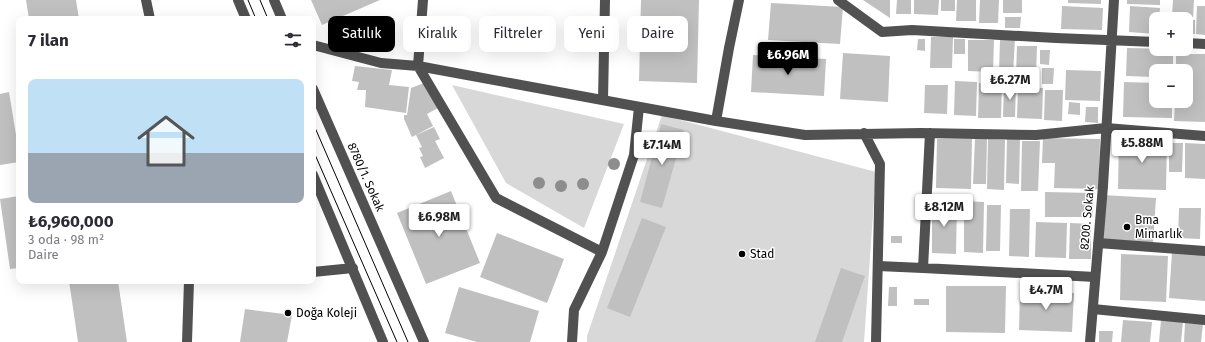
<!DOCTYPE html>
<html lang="tr">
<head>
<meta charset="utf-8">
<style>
	:root { --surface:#fff; --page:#f7f7f7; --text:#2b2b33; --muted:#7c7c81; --accent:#000 }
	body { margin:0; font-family:"Fira Sans",sans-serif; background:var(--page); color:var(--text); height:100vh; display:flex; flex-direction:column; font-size:15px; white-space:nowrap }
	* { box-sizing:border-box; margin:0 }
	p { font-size:13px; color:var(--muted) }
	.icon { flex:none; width:22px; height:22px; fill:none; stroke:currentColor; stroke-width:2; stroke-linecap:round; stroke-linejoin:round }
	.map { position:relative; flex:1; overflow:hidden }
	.details { position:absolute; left:16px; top:16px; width:300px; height:268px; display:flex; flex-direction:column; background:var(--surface); border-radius:8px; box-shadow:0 4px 16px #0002 }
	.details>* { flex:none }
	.banner { position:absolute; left:328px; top:16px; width:380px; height:36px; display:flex; gap:8px }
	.buttons { position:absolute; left:1149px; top:12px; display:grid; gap:8px }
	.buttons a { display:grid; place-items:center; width:44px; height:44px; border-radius:8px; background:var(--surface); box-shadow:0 4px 16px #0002; font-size:20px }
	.price { position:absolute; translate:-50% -34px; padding:0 9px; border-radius:4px; background:#fff; color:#222; font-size:13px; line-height:26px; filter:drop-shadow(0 1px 2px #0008) }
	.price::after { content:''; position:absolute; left:50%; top:24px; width:12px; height:9px; margin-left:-6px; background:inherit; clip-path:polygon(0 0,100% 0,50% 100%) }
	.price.current { background:var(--accent); color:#fff }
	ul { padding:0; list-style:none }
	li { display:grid; align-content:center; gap:8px; height:212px; padding:0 12px }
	li span { display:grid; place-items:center; height:124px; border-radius:8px; color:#555 }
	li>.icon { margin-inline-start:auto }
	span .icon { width:72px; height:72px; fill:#fffc; stroke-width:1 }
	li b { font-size:17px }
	h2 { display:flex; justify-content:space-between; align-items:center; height:48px; padding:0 12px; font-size:17px }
	.pill { padding:0 14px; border-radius:8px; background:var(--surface); box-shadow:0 4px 16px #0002; font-size:14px; line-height:36px }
	.pill.current { background:var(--accent); color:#fff }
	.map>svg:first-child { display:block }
	.green { fill:#d8d8d8 }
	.building { fill:#c0c0c0 }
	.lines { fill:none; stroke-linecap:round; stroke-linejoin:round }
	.minor { stroke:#515151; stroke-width:10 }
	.tram { stroke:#000; stroke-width:1 }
	.tree { fill:#8d8d8d }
	.poi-dot { fill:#000; stroke:#fff; stroke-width:1.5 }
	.labels { text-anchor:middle; stroke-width:3; stroke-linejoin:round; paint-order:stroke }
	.street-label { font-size:12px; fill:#000; stroke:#fff }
	.poi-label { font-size:12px; fill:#000; stroke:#fff; text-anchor:start }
</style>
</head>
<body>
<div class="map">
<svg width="1205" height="342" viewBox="0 0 1205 342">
	<rect width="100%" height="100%" fill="#fff"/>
	<path class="green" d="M 452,85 L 624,124 L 584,228 L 506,183 Z
		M 662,115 L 876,172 L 864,342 L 587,342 L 587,336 Z"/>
	<path class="building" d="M 26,0 L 76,0 L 79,19 L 29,19 Z
		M 311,0 L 380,0 L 322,25 Z
		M 641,0 L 699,0 L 697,83 L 639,81 Z
		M 863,0 L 890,0 L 890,18 Z
		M 897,0 L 911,0 L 911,14 L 896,14 Z
		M 914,0 L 939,0 L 938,15 L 914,14 Z
		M 941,0 L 955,0 L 955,11 L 941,11 Z
		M 957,0 L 976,0 L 976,21 L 956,21 Z
		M 980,0 L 999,0 L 998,23 L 979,23 Z
		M 1003,0 L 1022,0 L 1022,13 L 1003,13 Z
		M 1068,0 L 1101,0 L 1101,4 L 1068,3 Z
		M 1127,0 L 1160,0 L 1160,5 L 1127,4 Z
		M 1173,0 L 1194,0 L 1193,17 L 1172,16 Z
		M 771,3 L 843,7 L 840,44 L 768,40 Z
		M 1062,6 L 1103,8 L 1102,30 L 1061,29 Z
		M 1130,6 L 1160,8 L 1159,19 L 1156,19 L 1156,34 L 1129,32 Z
		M 1197,6 L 1205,6 L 1205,35 L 1196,34 Z
		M 1005,17 L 1021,17 L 1020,28 L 1005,28 Z
		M 1186,20 L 1195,20 L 1195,34 L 1186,34 Z
		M 931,37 L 953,37 L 952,68 L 930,68 Z
		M 918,39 L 925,39 L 925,51 L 917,50 Z
		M 954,39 L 965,39 L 965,54 L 954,54 Z
		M 1000,39 L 1015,39 L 1013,74 L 999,74 Z
		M 968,40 L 994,40 L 993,72 L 968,71 Z
		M 1017,46 L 1037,46 L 1036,76 L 1016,75 Z
		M 1127,48 L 1173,49 L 1173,71 L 1156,71 L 1156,77 L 1126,76 Z
		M 1040,50 L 1050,50 L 1049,65 L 1040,64 Z
		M 843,53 L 890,56 L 888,102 L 840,99 Z
		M 1176,54 L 1205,54 L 1205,122 L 1174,121 L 1175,101 L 1186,101 L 1186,71 L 1176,71 Z
		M 753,55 L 826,59 L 824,96 L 751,92 Z
		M 355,66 L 392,70 L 389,85 L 409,87 L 406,113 L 365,107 L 366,90 L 357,90 L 359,82 L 352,81 Z
		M 1042,68 L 1054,68 L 1053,84 L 1042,84 Z
		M 1066,70 L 1101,71 L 1100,101 L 1065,100 Z
		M 955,81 L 977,82 L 976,116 L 954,115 Z
		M 1124,82 L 1156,83 L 1156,101 L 1172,101 L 1172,118 L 1123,117 Z
		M 424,83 L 438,108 L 427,114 L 433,126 L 412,137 L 404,119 L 404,115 L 407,115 L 411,88 Z
		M 979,83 L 1002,84 L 1001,118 L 978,118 Z
		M 925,85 L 948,85 L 947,114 L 924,113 Z
		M 1004,85 L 1016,85 L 1015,117 L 1003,117 Z
		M 1018,87 L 1043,88 L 1042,119 L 1017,118 Z
		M 1045,90 L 1063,90 L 1062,121 L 1044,120 Z
		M 9,92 L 19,153 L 19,162 L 0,165 L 0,94 Z
		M 1069,102 L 1080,103 L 1080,115 L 1068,114 Z
		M 1086,107 L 1098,107 L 1098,123 L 1085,122 Z
		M 661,124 L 684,130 L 662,208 L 640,202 Z
		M 434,127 L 440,139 L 435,141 L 444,158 L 425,168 L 420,157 L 423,156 L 419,148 L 422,147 L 416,135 Z
		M 1043,138 L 1100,139 L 1099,189 L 1054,188 L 1055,163 L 1042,163 Z
		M 1119,138 L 1167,139 L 1166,190 L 1118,189 Z
		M 937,139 L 972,139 L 971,189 L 936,188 Z
		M 975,139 L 987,139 L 986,184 L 973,184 Z
		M 988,139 L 1005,140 L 1004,190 L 987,189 Z
		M 1007,139 L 1020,139 L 1019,184 L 1006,183 Z
		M 1022,141 L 1040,141 L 1038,191 L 1021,191 Z
		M 1169,143 L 1183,143 L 1182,172 L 1169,172 Z
		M 1185,143 L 1205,144 L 1205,179 L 1185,178 Z
		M 451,191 L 480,263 L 426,284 L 397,213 Z
		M 1045,192 L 1093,193 L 1093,217 L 1045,217 Z
		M 1102,195 L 1156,198 L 1153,243 L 1099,239 Z
		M 19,196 L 19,268 L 10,269 L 0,199 Z
		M 964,201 L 984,202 L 983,253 L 964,252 Z
		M 932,203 L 957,203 L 956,254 L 932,253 Z
		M 987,205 L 1001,205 L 1000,251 L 986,251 Z
		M 1179,208 L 1201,208 L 1200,239 L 1178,238 Z
		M 1010,209 L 1030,209 L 1029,257 L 1009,256 Z
		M 642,218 L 666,227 L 630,317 L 607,308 Z
		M 1036,222 L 1067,223 L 1066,258 L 1035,257 Z
		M 1070,223 L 1091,224 L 1091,259 L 1069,259 Z
		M 497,233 L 564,259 L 547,303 L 480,277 Z
		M 891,236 L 902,236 L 902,243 L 891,243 Z
		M 1172,252 L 1205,255 L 1205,301 L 1169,298 Z
		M 1121,254 L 1168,256 L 1166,302 L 1120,300 Z
		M 841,268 L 865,276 L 842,342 L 815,342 Z
		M 69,281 L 118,281 L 127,342 L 78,342 Z
		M 946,286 L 1006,286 L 1005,333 L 946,332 Z
		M 459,287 L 539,311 L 530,342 L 477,342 L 445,333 Z
		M 889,287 L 897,287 L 897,306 L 888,306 Z
		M 1020,291 L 1074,293 L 1072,332 L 1019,330 Z
		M 914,299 L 929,299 L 929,305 L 914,305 Z
		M 245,309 L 292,315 L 287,342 L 240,342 Z
		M 1123,320 L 1152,322 L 1150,342 L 1121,342 Z
		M 1161,320 L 1183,321 L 1181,342 L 1159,342 Z
		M 1185,323 L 1203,324 L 1201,342 L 1184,342 Z
		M 1099,331 L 1113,331 L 1112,342 L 1099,342 Z"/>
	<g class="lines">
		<path class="minor" d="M 146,0 L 150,19
			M 238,0 L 246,19
			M 274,0 L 282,19
			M 423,0 L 418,66 L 496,198 L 602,252
			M 838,0 L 882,32 L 912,30 L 1056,38 L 1156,42
			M 1186,43 L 1205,44
			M 313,45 L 381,63 L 418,66 L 716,121 L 805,135 L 921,133 L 1036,135 L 1106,128 L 1205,136
			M 313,89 L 424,342
			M 603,100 L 605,0
			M 716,121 L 729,48 L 739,0
			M 864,133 L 880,164 L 876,342
			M 313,175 L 383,342
			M 1098,243 L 1205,251
			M 878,266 L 923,268 L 1095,277
			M 923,268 L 930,133
			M 313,272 L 353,268
			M 1093,309 L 1205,320
			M 187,342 L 189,281
			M 572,342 L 574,310 L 602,252 L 634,155 L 639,107
			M 1090,342 L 1103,186 L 1114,0"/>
		<path class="tram" d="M 248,0 L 256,19
			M 260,0 L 268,19
			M 313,123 L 408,342
			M 313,150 L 397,342"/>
	</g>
	<g class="tree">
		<circle cx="614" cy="164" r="6"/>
		<circle cx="539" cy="183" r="6"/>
		<circle cx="583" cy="184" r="6"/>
		<circle cx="561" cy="186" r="6"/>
	</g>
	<g class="poi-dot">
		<circle cx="1127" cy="227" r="4"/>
		<circle cx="742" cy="254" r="4"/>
		<circle cx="288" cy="313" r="4"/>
	</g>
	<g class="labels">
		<g class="street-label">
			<text transform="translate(366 177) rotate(66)" y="4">8780/1. Sokak</text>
			<text transform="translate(1087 218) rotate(-85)" y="4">8200. Sokak</text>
		</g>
		<g class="poi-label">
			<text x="1135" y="224">Bma<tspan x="1135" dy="14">Mimarlık</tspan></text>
			<text x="750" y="258">Stad</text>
			<text x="296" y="317">Doğa Koleji</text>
		</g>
	</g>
</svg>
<div class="buttons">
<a>+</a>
<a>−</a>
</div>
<b class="price current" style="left:788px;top:76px">₺6.96M</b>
<b class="price" style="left:1010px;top:101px">₺6.27M</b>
<b class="price" style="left:1142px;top:164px">₺5.88M</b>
<b class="price" style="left:662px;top:166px">₺7.14M</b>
<b class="price" style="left:944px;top:228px">₺8.12M</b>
<b class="price" style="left:439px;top:238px">₺6.98M</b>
<b class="price" style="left:1046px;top:311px">₺4.7M</b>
<div class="banner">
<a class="pill current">Satılık</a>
<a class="pill">Kiralık</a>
<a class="pill">Filtreler</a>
<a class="pill">Yeni</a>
<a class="pill">Daire</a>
</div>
<section class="details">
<h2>7 ilan<svg class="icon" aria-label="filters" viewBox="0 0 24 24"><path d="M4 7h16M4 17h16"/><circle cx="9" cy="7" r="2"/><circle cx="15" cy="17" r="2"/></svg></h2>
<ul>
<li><span style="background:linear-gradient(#bfe0f5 60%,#9aa5b1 0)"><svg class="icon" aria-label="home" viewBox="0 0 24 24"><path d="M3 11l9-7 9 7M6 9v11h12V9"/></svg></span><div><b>₺6,960,000</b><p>3 oda · 98 m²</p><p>Daire</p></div></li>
</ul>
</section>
</div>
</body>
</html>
